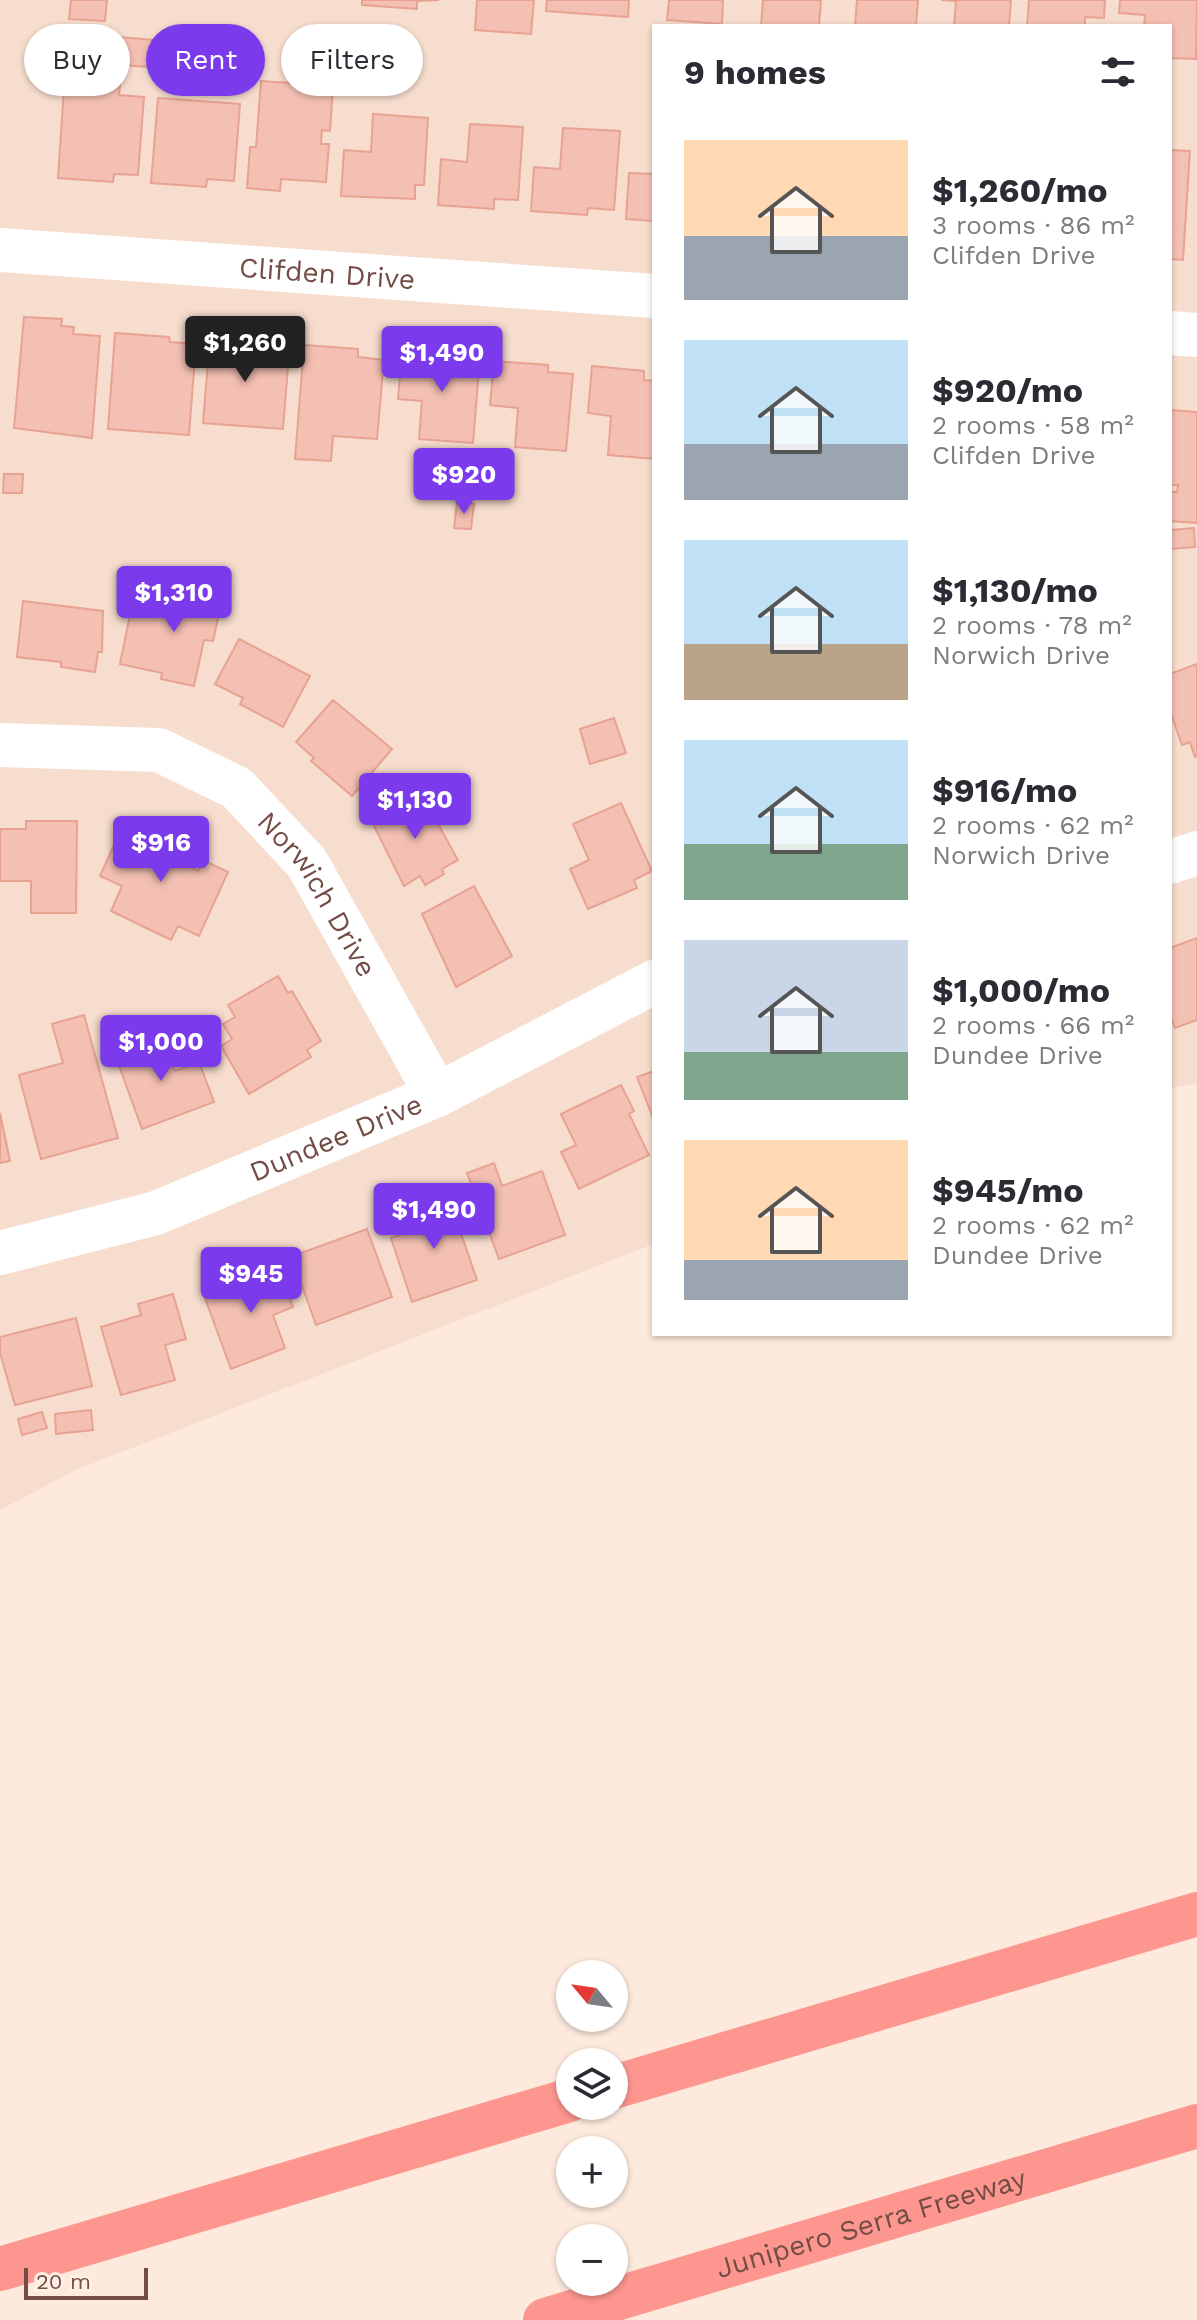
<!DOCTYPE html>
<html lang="en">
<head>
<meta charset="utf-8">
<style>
	:root { --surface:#fff; --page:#f7f7f7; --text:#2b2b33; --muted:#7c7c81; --accent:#7c3aed }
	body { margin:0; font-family:"Work Sans",sans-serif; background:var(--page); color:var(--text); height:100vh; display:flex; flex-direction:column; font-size:30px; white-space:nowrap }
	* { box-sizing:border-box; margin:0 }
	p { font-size:26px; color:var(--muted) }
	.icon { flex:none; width:44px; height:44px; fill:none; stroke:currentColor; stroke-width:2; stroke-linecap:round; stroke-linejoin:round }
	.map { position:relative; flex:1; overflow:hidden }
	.side { position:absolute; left:652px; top:24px; width:520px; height:1312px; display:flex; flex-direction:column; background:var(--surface); border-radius:0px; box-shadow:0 2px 6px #0004 }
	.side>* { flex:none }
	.hud { position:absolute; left:24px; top:24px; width:508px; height:72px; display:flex; gap:16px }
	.needle { width:52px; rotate:299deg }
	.buttons { position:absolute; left:556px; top:1960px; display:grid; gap:16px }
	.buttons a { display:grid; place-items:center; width:72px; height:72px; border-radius:50%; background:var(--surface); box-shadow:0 2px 6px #0004; font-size:40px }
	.scale { position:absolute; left:24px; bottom:20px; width:124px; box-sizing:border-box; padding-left:8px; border:4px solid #734c45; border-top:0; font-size:22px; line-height:28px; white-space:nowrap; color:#734c45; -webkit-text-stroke:6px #ffefe4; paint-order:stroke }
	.price { position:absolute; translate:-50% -68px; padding:0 18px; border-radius:8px; background:var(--accent); color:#fff; font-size:26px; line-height:52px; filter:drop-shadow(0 2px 4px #0008) }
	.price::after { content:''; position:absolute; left:50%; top:48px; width:24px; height:18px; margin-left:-12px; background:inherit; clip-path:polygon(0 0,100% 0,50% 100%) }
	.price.on { background:#222; color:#fff }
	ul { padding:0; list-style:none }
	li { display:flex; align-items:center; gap:24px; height:200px; padding:0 32px }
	li span { display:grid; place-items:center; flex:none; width:224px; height:160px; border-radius:0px; color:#555 }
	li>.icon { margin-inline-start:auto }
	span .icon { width:96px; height:96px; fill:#fffc; stroke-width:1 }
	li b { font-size:34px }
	h2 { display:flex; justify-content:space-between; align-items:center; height:96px; padding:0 32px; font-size:34px }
	.chip { padding:0 28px; border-radius:36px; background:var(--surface); box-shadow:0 2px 6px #0004; font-size:28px; line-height:72px }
	.chip.on { background:var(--accent); color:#fff }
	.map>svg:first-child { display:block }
	.residential { fill:#f7ddce }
	.building { fill:#f4c0b3; stroke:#e8a292; stroke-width:2 }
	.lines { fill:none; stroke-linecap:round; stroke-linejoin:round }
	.minor { stroke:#fff; stroke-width:44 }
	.highway { stroke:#fc968f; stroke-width:44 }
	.labels { text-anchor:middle; stroke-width:6; stroke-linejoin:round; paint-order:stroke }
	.street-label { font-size:28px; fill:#734c45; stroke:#ffefe4 }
</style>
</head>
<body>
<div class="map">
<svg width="1197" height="2320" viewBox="0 0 1197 2320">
	<rect width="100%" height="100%" fill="#fdeadd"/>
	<path class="residential" d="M 0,0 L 1197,0 L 1197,1083 L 1170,1088 L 1170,26 L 654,26 L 654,1244 L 76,1470 L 0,1510 Z"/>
	<path class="building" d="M 71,0 L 107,0 L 105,21 L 69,19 Z
		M 362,0 L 439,0 L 417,1 L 417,9 L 362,5 Z
		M 477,0 L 534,0 L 531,34 L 475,30 Z
		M 547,0 L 629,0 L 628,17 L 546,11 Z
		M 669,0 L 723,0 L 722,24 L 667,20 Z
		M 763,0 L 821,0 L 819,26 L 761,26 Z
		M 857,0 L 918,0 L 916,26 L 855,26 Z
		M 941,0 L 1011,0 L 1009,26 L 954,26 L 956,1 Z
		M 1029,0 L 1105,0 L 1104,18 L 1085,17 L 1085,26 L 1027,26 Z
		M 1120,0 L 1197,0 L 1196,59 L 1170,58 L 1170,26 L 1144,26 L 1145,15 L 1119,13 Z
		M 120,37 L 153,40 L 151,67 L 118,65 Z
		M 65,73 L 121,76 L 119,95 L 144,97 L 138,175 L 114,174 L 113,182 L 58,178 Z
		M 261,81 L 333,86 L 330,131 L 322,130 L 321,144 L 329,144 L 326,182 L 281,179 L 280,191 L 247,188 L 250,147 L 256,147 Z
		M 158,98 L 240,104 L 234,181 L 207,179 L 206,187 L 151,183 Z
		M 373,114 L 428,118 L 424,185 L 415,185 L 415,199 L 341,196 L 344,150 L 371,152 Z
		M 470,124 L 523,127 L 518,200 L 494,199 L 494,209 L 438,205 L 441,159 L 467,162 Z
		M 563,128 L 620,131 L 614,210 L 588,208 L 587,215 L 531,211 L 534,167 L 560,169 Z
		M 1170,150 L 1190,151 L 1183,260 L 1170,259 Z
		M 629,173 L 654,174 L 654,221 L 626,219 Z
		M 24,317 L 62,319 L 61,326 L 74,327 L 73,334 L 100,336 L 92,438 L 14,428 Z
		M 115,333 L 169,337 L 170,342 L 196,344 L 189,435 L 108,429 Z
		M 210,337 L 268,341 L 267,352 L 289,354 L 283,429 L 203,423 Z
		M 304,345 L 358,349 L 358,357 L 384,360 L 377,439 L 333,436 L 331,461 L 295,459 Z
		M 402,351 L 480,357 L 473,443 L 419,439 L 422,401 L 398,399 Z
		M 494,361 L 548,365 L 548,372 L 573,374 L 566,451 L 515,447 L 518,408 L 490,405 Z
		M 592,366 L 644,371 L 644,380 L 654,381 L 654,459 L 608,455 L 611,416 L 588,413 Z
		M 1170,410 L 1197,412 L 1197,523 L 1170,521 L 1170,492 L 1177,492 L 1178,485 L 1170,485 Z
		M 4,474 L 23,474 L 22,493 L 3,493 Z
		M 457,502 L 474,504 L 471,529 L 454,528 Z
		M 1194,528 L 1195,547 L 1170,549 L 1170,530 Z
		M 188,579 L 225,587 L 213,641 L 204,640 L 194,686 L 161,679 L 162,673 L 120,664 L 131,610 L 158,616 L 162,598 L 183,602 Z
		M 23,601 L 103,611 L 102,652 L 98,652 L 95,672 L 61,667 L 61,662 L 17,657 Z
		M 239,639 L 310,676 L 283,727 L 240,704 L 243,698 L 215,684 Z
		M 1197,664 L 1197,756 L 1195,757 L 1190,742 L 1182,745 L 1170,711 L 1170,674 Z
		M 333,700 L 392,749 L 352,796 L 311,761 L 314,758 L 296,742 Z
		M 614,718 L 626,753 L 590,764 L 580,729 Z
		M 421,793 L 458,860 L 442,869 L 444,874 L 425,885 L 420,876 L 404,886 L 371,820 Z
		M 621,803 L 652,871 L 634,880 L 637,888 L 588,909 L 570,869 L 589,860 L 573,824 Z
		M 26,821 L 77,821 L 76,913 L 31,913 L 31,881 L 0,881 L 0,829 L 26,829 Z
		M 124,823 L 195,854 L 189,866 L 198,871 L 203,860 L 228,872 L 199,936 L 178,926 L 171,940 L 111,911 L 122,886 L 100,876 Z
		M 474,886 L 512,956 L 456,987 L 422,914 Z
		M 1197,938 L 1197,1020 L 1175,1028 L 1170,1015 L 1170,948 Z
		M 278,976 L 288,993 L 292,991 L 321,1041 L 307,1050 L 311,1057 L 249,1094 L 221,1046 L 232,1039 L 223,1024 L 235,1017 L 228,1005 Z
		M 84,1015 L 118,1138 L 41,1159 L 19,1075 L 63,1063 L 52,1024 Z
		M 161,1034 L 175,1071 L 199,1062 L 214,1102 L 142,1129 L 114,1052 Z
		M 654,1071 L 654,1118 L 653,1118 L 637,1077 Z
		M 621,1085 L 634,1111 L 629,1114 L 649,1155 L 579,1189 L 561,1152 L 576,1145 L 561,1114 Z
		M 0,1113 L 10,1161 L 0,1163 Z
		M 494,1163 L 502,1186 L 542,1171 L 565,1235 L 499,1259 L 467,1173 Z
		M 446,1190 L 477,1280 L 412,1302 L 391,1238 L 427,1226 L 418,1199 Z
		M 367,1229 L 392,1297 L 316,1325 L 299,1277 L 295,1278 L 287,1258 Z
		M 276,1261 L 293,1307 L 273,1315 L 285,1348 L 231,1369 L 205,1298 L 245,1282 L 242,1274 Z
		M 173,1294 L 186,1339 L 165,1345 L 175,1380 L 121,1395 L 101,1327 L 141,1315 L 138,1304 Z
		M 76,1318 L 92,1386 L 15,1405 L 0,1353 L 0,1337 Z
		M 91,1410 L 93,1430 L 56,1434 L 55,1414 Z
		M 42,1412 L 47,1428 L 22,1435 L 18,1419 Z"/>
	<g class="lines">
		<g class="minor">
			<path id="s1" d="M 0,250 L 654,296"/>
			<path d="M 1170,333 L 1197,335"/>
			<path id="s2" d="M 0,745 L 159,750 L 237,788 L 307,863 L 437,1095"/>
			<path d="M 1170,862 L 1197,853"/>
			<path id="s3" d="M 0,1253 L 156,1213 L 437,1095 L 654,982"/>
		</g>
		<g class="highway">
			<path d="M 614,2087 L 1197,1914"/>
			<path d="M 0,2269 L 570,2100"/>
			<path id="s4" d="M 545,2320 L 1197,2126"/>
		</g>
	</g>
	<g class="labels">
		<g class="street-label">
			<text dy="10" stroke="none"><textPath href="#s1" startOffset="328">Clifden Drive</textPath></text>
			<text dy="10" stroke="none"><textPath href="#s2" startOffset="380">Norwich Drive</textPath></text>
			<text dy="10" stroke="none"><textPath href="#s3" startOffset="356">Dundee Drive</textPath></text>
			<text dy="10" stroke="none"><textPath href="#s4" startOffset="340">Junipero Serra Freeway</textPath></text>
		</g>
	</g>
</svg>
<div class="buttons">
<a><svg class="needle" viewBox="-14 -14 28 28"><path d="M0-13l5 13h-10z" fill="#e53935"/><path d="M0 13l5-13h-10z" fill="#7c7c81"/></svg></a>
<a><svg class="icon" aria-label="layers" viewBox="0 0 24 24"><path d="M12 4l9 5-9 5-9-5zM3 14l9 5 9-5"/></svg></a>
<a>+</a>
<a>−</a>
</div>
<div class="scale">20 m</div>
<b class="price on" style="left:245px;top:384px">$1,260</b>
<b class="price" style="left:442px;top:394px">$1,490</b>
<b class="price" style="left:464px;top:516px">$920</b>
<b class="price" style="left:174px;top:634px">$1,310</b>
<b class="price" style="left:415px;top:841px">$1,130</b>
<b class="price" style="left:161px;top:884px">$916</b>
<b class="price" style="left:161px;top:1083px">$1,000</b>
<b class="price" style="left:434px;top:1251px">$1,490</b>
<b class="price" style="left:251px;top:1315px">$945</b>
<div class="hud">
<a class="chip">Buy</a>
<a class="chip on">Rent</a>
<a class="chip">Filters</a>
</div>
<section class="side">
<h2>9 homes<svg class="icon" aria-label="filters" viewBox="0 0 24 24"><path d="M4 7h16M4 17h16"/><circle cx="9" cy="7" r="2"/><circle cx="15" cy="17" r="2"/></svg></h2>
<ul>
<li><span style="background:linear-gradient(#ffd9b3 60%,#9aa5b1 0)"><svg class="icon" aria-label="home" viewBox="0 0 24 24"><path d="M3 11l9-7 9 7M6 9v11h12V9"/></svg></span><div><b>$1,260/mo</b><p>3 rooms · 86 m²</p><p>Clifden Drive</p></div></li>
<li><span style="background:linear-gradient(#bfe0f5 65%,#9aa5b1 0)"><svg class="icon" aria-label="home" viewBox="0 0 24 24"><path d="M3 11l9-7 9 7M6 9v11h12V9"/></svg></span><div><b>$920/mo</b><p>2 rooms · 58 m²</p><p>Clifden Drive</p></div></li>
<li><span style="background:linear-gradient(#bfe0f5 65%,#b9a48a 0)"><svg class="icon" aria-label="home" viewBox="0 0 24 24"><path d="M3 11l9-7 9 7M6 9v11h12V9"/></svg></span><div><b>$1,130/mo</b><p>2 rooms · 78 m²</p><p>Norwich Drive</p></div></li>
<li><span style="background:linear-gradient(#bfe0f5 65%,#7fa58c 0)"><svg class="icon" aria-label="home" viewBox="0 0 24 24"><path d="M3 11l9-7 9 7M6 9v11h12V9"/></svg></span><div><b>$916/mo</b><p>2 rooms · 62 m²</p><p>Norwich Drive</p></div></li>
<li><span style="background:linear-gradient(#c9d6e8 70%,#7fa58c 0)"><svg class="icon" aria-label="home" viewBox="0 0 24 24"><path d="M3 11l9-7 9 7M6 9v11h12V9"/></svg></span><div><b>$1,000/mo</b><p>2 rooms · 66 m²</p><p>Dundee Drive</p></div></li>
<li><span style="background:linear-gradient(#ffd9b3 75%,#9aa5b1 0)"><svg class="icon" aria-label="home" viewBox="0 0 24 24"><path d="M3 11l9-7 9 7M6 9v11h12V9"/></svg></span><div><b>$945/mo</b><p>2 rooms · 62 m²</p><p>Dundee Drive</p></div></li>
</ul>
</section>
</div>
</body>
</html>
